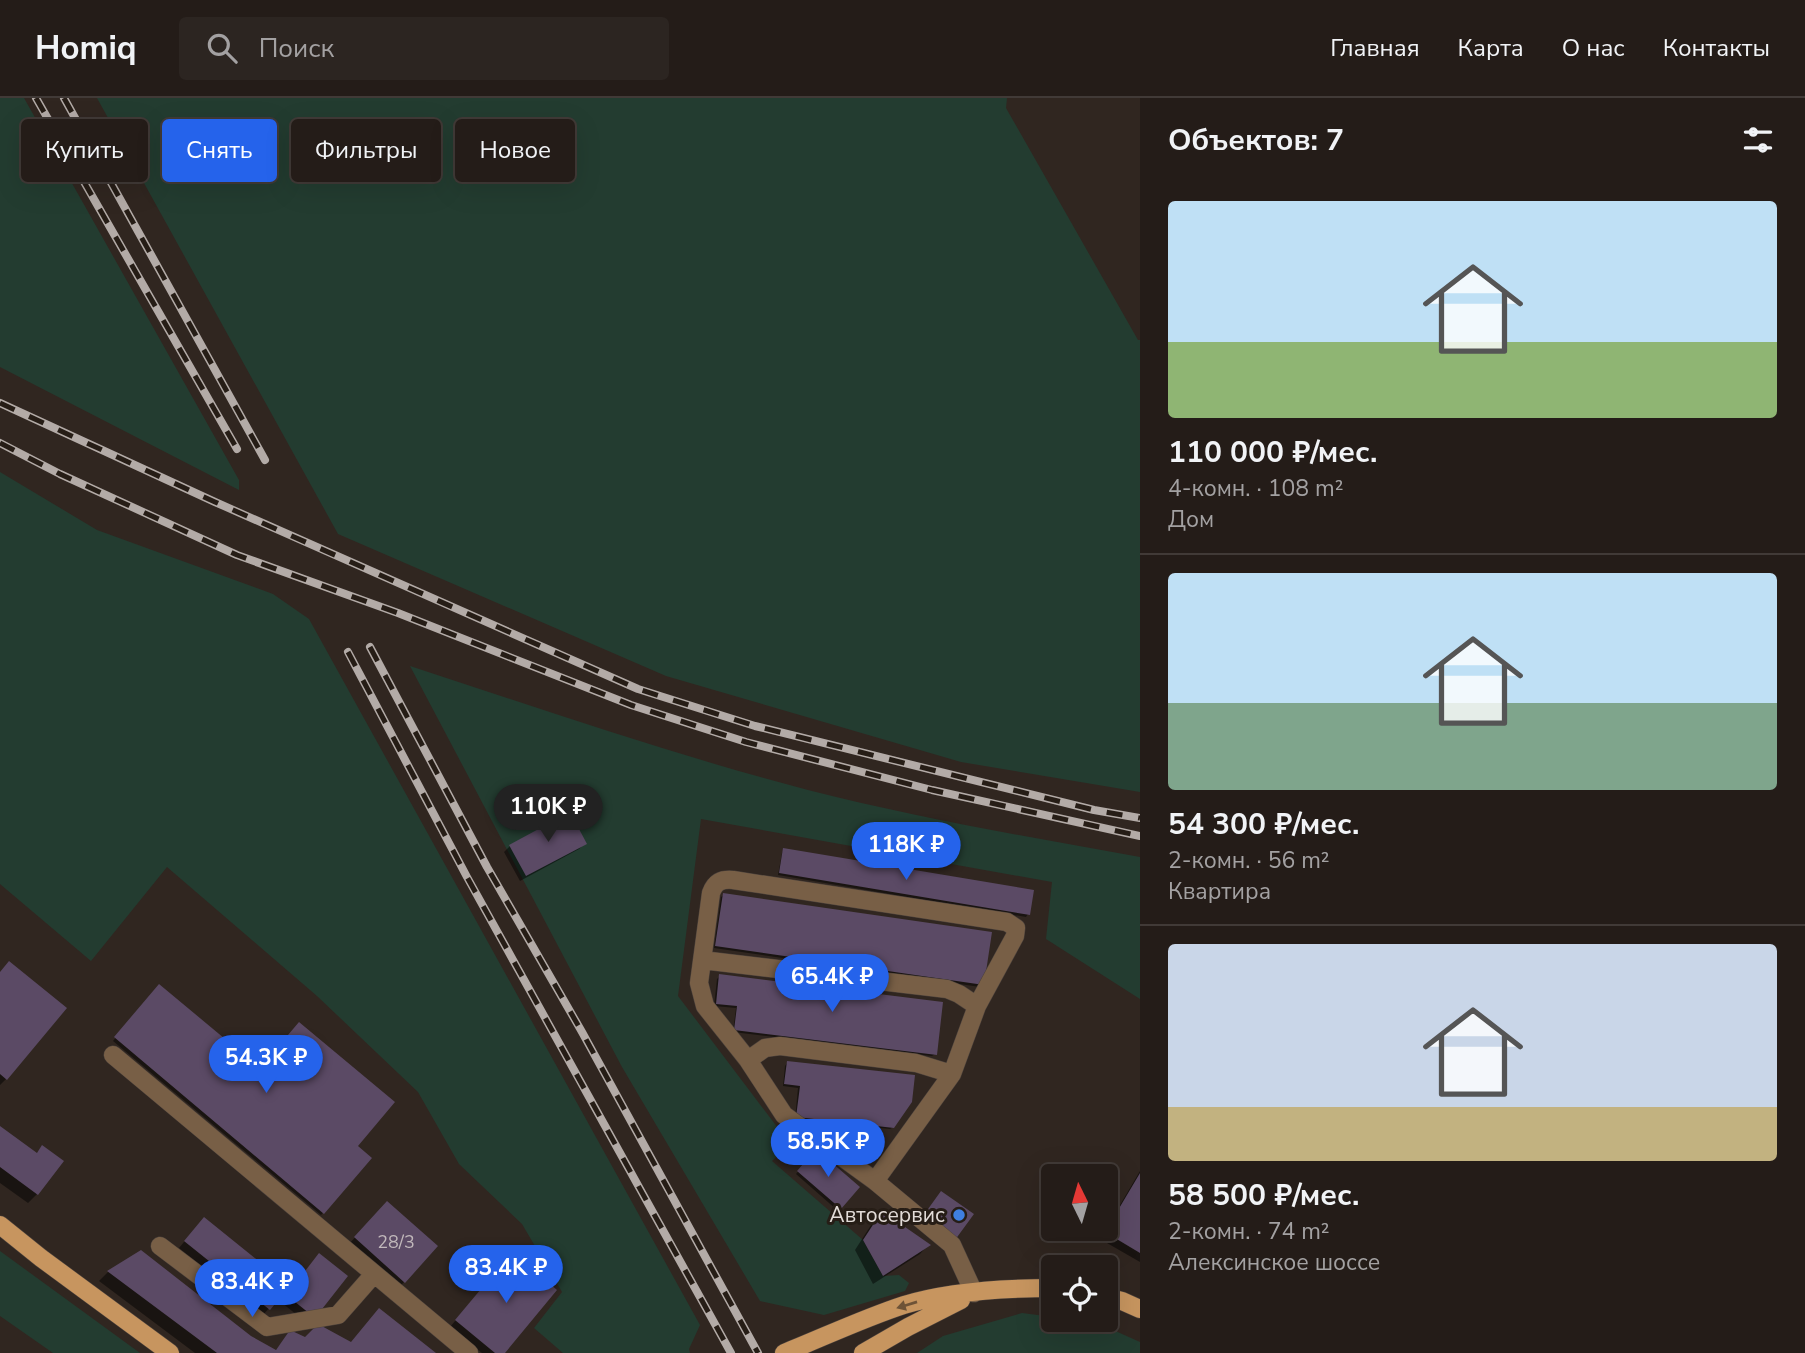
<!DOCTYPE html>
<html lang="ru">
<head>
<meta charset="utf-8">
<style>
	:root { --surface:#241c18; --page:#2c2521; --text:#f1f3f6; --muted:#a3a1a2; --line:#413a37; --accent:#2563eb }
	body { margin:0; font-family:"Nunito Sans",sans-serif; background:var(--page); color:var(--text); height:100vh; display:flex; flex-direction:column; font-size:26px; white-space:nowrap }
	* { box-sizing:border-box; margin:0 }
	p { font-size:23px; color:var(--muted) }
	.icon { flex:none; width:38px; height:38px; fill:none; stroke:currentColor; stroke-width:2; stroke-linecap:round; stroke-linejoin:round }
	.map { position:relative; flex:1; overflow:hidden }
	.drawer { display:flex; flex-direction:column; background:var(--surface); width:665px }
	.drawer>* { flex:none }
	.banner { position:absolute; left:21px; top:21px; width:665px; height:63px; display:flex; gap:14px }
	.needle { width:46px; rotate:355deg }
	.buttons { position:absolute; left:1041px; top:1066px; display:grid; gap:14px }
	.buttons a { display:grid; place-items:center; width:77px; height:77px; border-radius:7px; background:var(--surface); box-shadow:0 7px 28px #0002,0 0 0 2px var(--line); font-size:35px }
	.price { position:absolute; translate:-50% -60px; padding:0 16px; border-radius:24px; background:var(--accent); color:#fff; font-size:23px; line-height:46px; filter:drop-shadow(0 2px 4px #0008) }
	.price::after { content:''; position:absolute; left:50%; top:42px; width:21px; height:16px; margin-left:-10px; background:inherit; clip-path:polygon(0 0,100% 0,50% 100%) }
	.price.on { background:#222; color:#fff }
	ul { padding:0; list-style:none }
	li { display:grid; align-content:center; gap:14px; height:371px; padding:0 28px }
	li+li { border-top:2px solid var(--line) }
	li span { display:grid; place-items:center; height:217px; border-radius:7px; color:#555 }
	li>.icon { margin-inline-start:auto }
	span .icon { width:126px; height:126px; fill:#fffc; stroke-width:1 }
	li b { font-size:30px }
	h2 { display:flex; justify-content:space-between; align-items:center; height:84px; padding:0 28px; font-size:30px }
	.chip { padding:0 24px; border-radius:7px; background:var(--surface); box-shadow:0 7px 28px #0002,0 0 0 2px var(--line); font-size:24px; line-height:63px }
	.chip.on { background:var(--accent); color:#fff }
	header { display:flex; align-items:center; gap:42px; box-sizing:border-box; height:98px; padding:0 35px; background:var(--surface); border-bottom:2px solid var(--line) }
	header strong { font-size:33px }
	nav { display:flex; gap:38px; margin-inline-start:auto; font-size:24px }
	.search { width:490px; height:63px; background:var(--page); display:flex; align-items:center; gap:18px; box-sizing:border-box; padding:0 24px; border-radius:7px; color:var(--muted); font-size:26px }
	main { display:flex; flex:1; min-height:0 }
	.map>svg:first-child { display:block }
	.green { fill:#233c30 }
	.shadow { fill:#0007 }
	.building { fill:#5b4a65 }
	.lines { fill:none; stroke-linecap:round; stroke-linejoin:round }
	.minor-casing { stroke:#4d433d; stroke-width:19 }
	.major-casing { stroke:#4d433d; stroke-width:19 }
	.minor { stroke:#785f46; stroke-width:18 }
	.major { stroke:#c7955f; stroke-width:18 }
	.rail-casing { stroke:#b3aba7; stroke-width:8 }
	.rail { stroke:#261d16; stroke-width:5; stroke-dasharray:16; stroke-linecap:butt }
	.oneway { fill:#6e5337 }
	.shop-dot { fill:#3f7fe0; stroke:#261d16; stroke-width:2.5 }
	.labels { text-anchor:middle; stroke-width:6; stroke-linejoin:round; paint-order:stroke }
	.number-label { font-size:18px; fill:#c1b8bb }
	.poi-label { font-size:21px; fill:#e3dcd8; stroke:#261d16; text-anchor:end }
</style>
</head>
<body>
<header>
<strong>Homiq</strong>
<div class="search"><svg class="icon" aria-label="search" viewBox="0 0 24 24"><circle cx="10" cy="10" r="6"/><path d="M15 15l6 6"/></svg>Поиск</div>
<nav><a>Главная</a><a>Карта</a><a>О нас</a><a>Контакты</a></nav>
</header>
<main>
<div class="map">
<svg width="1140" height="1255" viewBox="0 0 1140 1255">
	<rect width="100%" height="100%" fill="#302620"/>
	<path class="green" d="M 0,0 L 24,0 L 239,382 L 239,392 L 0,269 Z
		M 97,0 L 1007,0 L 1006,10 L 1138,242 L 1140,242 L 1140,694 L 961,664 L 666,578 L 338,436 Z
		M 0,374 L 97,432 L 273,496 L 309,521 L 700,1227 L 689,1251 L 690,1255 L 563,1255 L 534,1230 L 562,1194 L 522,1126 L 459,1066 L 418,994 L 317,898 L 167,769 L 91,863 L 0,786 Z
		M 410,568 C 542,611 674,657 808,692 C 918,720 1029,739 1140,759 L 1140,901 L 1046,841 L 1052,784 L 701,721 L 678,898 L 790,1046 L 772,1063 L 863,1142 L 883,1178 L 899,1177 L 909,1185 L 905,1193 L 824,1217 L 760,1203 L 622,969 Z
		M 0,1153 L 140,1255 L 53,1255 L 0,1218 Z
		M 1022,1215 L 1053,1219 L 1054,1222 L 1102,1227 L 1140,1244 L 1140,1255 L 917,1255 L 943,1238 Z"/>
	<path class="shadow" d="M 585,745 L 579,751 L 520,783 L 504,754 L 510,748 Z
		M 784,752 L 1028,816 L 1026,819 L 778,777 L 782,755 Z
		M 724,797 L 990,835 L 980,889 L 714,850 L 721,799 Z
		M 0,875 L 6,981 L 0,987 Z
		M 720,878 L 935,956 L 932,958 L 733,934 L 736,910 L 714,908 L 717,881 Z
		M 160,888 L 369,1060 L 321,1117 L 113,943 Z
		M 787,965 L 893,1029 L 890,1031 L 795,1021 L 798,990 L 783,988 L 785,968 Z
		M 0,1031 L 37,1096 L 28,1105 L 0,1085 Z
		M 816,1053 L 858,1089 L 837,1112 L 796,1076 Z
		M 1140,1073 L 1140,1164 L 1100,1141 Z
		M 381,1111 L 404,1184 L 398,1190 L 349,1146 Z
		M 882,1115 L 928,1147 L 920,1156 L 873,1186 L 855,1152 L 873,1124 Z
		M 198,1127 L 291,1191 L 313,1164 L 307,1225 L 277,1201 L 263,1217 L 179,1150 Z
		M 140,1154 L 250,1240 L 275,1253 L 291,1234 L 306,1242 L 433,1255 L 195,1255 L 99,1183 L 108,1174 Z
		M 506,1162 L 503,1255 L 482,1255 L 450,1229 Z"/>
	<path class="building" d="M 570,714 L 587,746 L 526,778 L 509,747 Z
		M 783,750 L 1034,792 L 1030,817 L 779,775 Z
		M 723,795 L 992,834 L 984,887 L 715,848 Z
		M 9,863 L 67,910 L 7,982 L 0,976 L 0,874 Z
		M 719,876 L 943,904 L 937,957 L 734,932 L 737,908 L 716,906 Z
		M 159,886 L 260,970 L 299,924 L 395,1004 L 358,1048 L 372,1060 L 324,1116 L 114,939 Z
		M 787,963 L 915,977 L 912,1004 L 894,1030 L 796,1019 L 800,988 L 784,986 Z
		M 0,1028 L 37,1055 L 42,1047 L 64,1063 L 38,1097 L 0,1069 Z
		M 816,1051 L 860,1089 L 841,1111 L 797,1073 Z
		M 1140,1075 L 1140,1155 L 1105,1134 Z
		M 941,1093 L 974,1116 L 955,1142 L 923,1118 Z
		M 387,1103 L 438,1148 L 405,1185 L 354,1139 Z
		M 882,1113 L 931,1147 L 883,1178 L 863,1142 Z
		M 204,1119 L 292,1190 L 319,1155 L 348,1178 L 315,1220 L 284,1195 L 270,1212 L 184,1143 Z
		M 141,1152 L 251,1238 L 276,1252 L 290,1232 L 305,1239 L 318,1226 L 351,1244 L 379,1210 L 436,1255 L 217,1255 L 107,1173 Z
		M 512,1154 L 557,1192 L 505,1255 L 495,1255 L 455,1222 Z"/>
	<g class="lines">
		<defs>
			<path id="minor" d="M 702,862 L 947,891 L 959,896 L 977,908
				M 113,957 L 469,1255
				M 748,962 L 765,950 L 780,948 L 916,965 L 952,976
				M 875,1083 L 952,976 L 977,908 L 1015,838 L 1016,830 L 1007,824 L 733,782 C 721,781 715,784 711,795 L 699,885 L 705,908 L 748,962 L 784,1017 L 875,1083 L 952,1147 L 974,1195
				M 160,1148 L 267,1229 L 338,1217 L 374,1176"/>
			<path id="major" d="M 0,1127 L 41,1160 L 170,1255
				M 1106,1199 L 1122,1203 L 1140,1211
				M 784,1255 C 824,1239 864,1220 904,1207 C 949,1193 1007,1190 1054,1190
				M 863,1255 L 908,1229 L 961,1202"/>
		</defs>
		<use href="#minor" class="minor-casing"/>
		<use href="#major" class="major-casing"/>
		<use href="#minor" class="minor"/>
		<use href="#major" class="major"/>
		<defs>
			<path id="rail" d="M 36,0 L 237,351
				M 64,0 L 265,362
				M 0,305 L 215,404 L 638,591 L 755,628 L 1094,712 L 1140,720
				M 0,345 L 60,376 L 237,457 L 398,515 L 631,607 L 746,644 L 932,692 L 1140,738
				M 370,549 L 487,769 L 582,934 L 758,1255
				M 348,554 L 467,779 L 731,1255"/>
		</defs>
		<use href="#rail" class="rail-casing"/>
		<use href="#rail" class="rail"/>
	</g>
	<defs><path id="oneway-solid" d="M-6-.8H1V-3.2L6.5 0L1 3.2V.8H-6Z" transform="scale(1.75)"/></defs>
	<use class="oneway" href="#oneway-solid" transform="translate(907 1207) rotate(163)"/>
	<circle class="shop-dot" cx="959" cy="1117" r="7"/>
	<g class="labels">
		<g class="number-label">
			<text x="396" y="1150">28/3</text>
		</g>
		<g class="poi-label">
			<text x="945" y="1124">Автосервис</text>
		</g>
	</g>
</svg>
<div class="buttons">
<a><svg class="needle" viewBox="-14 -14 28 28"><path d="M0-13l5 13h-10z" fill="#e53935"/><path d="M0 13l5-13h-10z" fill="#a3a1a2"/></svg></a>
<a><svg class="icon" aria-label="locate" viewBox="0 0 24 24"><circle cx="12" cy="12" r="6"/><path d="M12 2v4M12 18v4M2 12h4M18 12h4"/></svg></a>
</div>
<b class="price on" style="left:548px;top:746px">110K ₽</b>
<b class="price" style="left:906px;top:784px">118K ₽</b>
<b class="price" style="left:832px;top:916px">65.4K ₽</b>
<b class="price" style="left:266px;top:997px">54.3K ₽</b>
<b class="price" style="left:828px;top:1081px">58.5K ₽</b>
<b class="price" style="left:506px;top:1207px">83.4K ₽</b>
<b class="price" style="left:252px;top:1221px">83.4K ₽</b>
<div class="banner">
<a class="chip">Купить</a>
<a class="chip on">Снять</a>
<a class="chip">Фильтры</a>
<a class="chip">Новое</a>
</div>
</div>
<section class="drawer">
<h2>Объектов: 7<svg class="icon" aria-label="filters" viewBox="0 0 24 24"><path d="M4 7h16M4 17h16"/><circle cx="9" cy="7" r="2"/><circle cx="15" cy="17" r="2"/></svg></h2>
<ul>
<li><span style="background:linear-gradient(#bfe0f5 65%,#8fb573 0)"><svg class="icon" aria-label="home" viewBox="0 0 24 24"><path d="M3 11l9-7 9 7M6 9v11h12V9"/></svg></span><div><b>110 000 ₽/мес.</b><p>4-комн. · 108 m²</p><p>Дом</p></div></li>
<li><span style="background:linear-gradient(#bfe0f5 60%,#7fa58c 0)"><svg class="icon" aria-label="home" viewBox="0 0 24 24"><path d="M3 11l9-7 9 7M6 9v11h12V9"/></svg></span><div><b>54 300 ₽/мес.</b><p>2-комн. · 56 m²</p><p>Квартира</p></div></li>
<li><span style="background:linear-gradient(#c9d6e8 75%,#c2b280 0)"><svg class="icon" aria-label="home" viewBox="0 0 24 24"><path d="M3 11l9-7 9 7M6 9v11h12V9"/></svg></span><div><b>58 500 ₽/мес.</b><p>2-комн. · 74 m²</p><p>Алексинское шоссе</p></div></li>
</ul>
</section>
</main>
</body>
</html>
